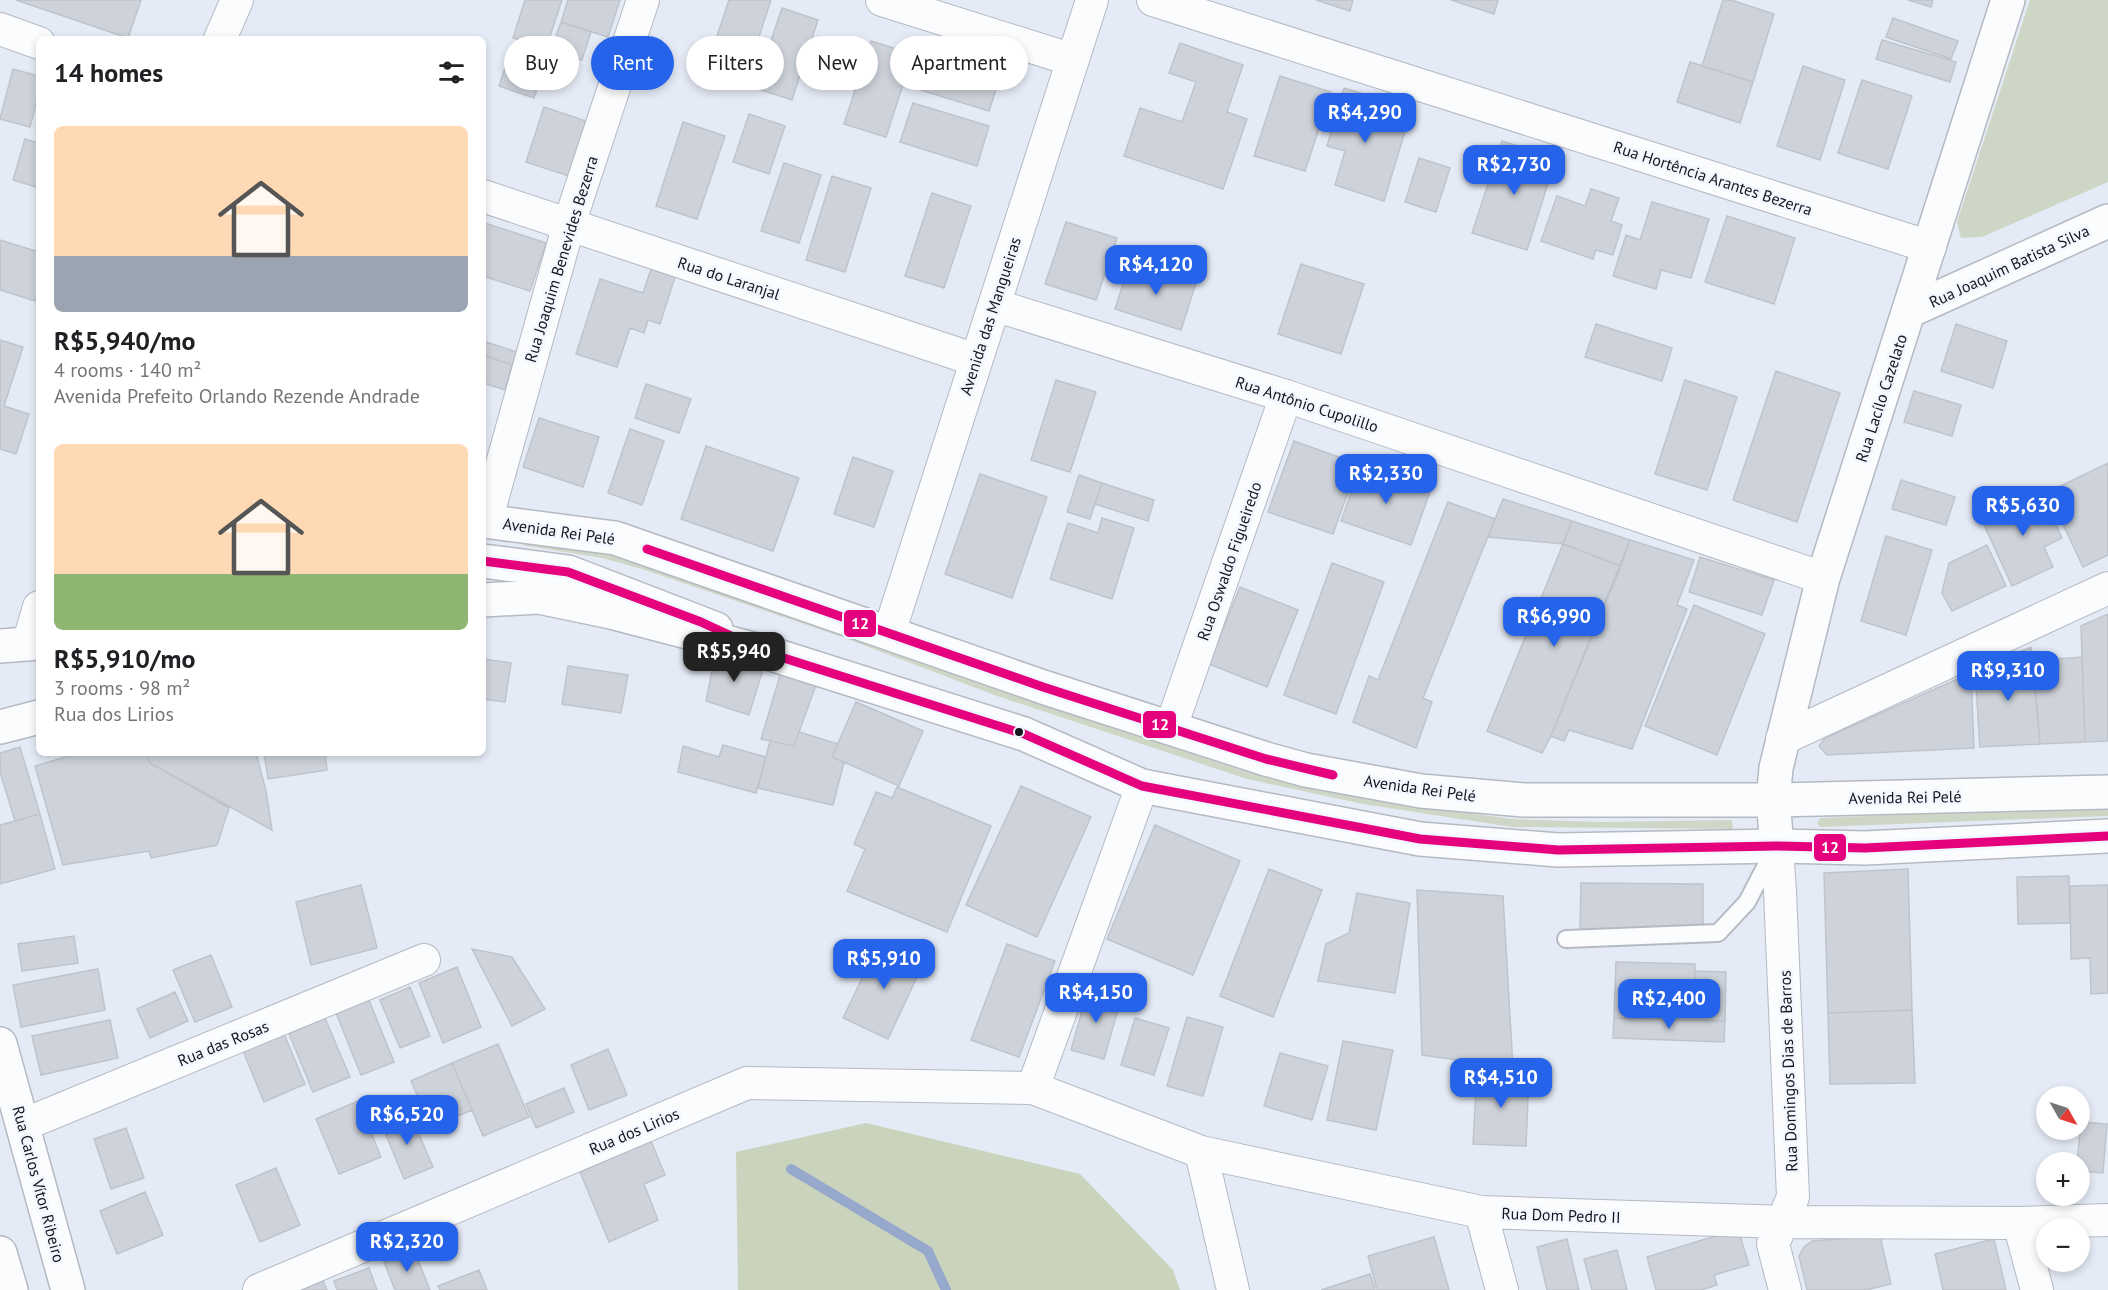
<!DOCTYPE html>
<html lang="en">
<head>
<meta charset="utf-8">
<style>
	:root { --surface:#fff; --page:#f2f2f2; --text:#202124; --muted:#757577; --accent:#2563eb }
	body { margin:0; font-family:"PT Sans",sans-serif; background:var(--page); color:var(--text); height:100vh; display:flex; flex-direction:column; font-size:22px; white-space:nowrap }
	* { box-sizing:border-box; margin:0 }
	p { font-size:20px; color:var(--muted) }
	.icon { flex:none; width:33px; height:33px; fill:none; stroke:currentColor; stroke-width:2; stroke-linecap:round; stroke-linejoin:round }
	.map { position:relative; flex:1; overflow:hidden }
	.sheet { position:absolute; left:36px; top:36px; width:450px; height:720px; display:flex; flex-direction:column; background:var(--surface); border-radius:9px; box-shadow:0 3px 9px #0003 }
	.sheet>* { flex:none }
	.top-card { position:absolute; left:504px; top:36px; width:570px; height:54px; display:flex; gap:12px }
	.needle { width:39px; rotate:129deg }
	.controls { position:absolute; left:2036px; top:1086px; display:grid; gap:12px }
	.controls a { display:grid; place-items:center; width:54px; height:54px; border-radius:50%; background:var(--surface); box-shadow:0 3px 9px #0003; font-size:30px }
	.price { position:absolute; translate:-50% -51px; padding:0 14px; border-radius:12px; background:var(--accent); color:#fff; font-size:20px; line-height:39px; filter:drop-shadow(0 2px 3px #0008) }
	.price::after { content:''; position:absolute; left:50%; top:36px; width:18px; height:14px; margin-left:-9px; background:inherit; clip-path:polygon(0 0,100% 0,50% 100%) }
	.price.on { background:#222; color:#fff }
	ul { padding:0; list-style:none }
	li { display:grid; align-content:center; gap:12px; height:318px; padding:0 18px }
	li span { display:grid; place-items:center; height:186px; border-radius:9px; color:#555 }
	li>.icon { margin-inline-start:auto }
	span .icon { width:108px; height:108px; fill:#fffc; stroke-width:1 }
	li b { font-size:26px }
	h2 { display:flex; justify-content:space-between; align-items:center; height:72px; padding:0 18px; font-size:26px }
	.tag { padding:0 21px; border-radius:27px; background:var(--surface); box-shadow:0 3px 9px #0003; font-size:21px; line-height:54px }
	.tag.on { background:var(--accent); color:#fff }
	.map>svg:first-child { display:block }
	.green { fill:#ced7c5 }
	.forest { fill:#cad4bc }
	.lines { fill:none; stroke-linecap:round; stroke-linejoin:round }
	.stream { stroke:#96a8cc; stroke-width:10 }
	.building { fill:#ced3db; stroke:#bfc4cc; stroke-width:1.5 }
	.service-casing { stroke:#b5b9c1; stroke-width:20 }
	.minor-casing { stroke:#b5b9c1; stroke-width:34 }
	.tertiary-casing { stroke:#b5b9c1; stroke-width:36 }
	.secondary-casing { stroke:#b5b9c1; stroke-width:36 }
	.primary-casing { stroke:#b5b9c1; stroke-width:36 }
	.service { stroke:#fbfcfe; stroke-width:16 }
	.minor { stroke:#fbfcfe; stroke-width:32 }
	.tertiary { stroke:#fbfcfe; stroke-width:33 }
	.secondary { stroke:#fbfcfe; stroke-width:33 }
	.primary { stroke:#fbfcfe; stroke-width:33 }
	.bus-1-casing { stroke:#f2f6fe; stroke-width:14 }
	.bus-1 { stroke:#e5007d; stroke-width:9 }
	.bus-dot { fill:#14171e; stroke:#f2f6fe; stroke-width:2 }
	.labels { text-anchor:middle; stroke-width:5; stroke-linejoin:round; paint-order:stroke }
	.street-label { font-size:16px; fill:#14171e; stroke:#f2f6fe }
	.line-badge { stroke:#f2f6fe; stroke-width:2 }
	.badge-label { font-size:16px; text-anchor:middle; font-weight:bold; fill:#fff }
</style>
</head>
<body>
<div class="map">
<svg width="2108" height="1290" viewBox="0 0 2108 1290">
	<rect width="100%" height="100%" fill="#e5ebf6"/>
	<path class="green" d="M 2030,0 L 2108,0 L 2108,182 L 1982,237 L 1961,238 L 1957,222 Z
		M 529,539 L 605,548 L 847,631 L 999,690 L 1247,772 L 1319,788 L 1410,805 L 1512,819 L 1601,822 L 1732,820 L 1733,829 L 1512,827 L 1363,804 L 1247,779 L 997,696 L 845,638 L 642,569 L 602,558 L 522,545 Z
		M 2108,806 L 2108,816 L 1820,827 L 1817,823 L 1820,818 Z"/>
	<path class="forest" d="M 866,1123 L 1080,1174 L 1173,1270 L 1180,1290 L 738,1290 L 736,1152 Z"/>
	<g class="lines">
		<path class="stream" d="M 791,1169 L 928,1251 L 946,1290"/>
	</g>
	<path class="building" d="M 16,0 L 141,0 L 128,38 Z
		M 525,0 L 562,0 L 546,48 L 513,38 Z
		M 568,0 L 620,0 L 608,37 L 561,22 Z
		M 729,0 L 771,0 L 750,64 L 712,51 Z
		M 1316,0 L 1353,0 L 1350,11 Z
		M 1451,0 L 1498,0 L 1494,14 Z
		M 1723,0 L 1731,0 L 1774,14 L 1753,82 L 1702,66 Z
		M 1908,0 L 1933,0 L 1931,7 Z
		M 782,8 L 818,20 L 792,100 L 755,88 Z
		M 1893,18 L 1958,41 L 1951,59 L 1886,37 Z
		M 561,22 L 591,32 L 582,60 L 551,50 Z
		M 1882,40 L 1956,62 L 1950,82 L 1876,59 Z
		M 871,41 L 913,54 L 886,137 L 844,124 Z
		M 1180,43 L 1243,65 L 1227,112 L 1247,119 L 1223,189 L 1124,156 L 1140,108 L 1182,122 L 1196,82 L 1169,73 Z
		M 929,44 L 1003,68 L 989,111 L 914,88 Z
		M 511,50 L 546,61 L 534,98 L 499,86 Z
		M 1690,62 L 1753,82 L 1740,123 L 1677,102 Z
		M 1803,66 L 1845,80 L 1820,160 L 1777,146 Z
		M 13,69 L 39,76 L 39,92 L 30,127 L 0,119 Z
		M 1280,76 L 1331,92 L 1305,171 L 1254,156 Z
		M 1862,80 L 1912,96 L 1888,169 L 1838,153 Z
		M 1344,88 L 1390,102 L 1384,121 L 1406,128 L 1384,201 L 1335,185 L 1345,151 L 1327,146 Z
		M 913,103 L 989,126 L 977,166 L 900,142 Z
		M 544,107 L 586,121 L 569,176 L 526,162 Z
		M 749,114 L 785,126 L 769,174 L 733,162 Z
		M 683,122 L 725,136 L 697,219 L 656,206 Z
		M 25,139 L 39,143 L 39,188 L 13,180 Z
		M 1502,141 L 1556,158 L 1527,250 L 1472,233 Z
		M 1419,158 L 1450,168 L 1436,212 L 1405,202 Z
		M 784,163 L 821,175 L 799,243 L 761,231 Z
		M 832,176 L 871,188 L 845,272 L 806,260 Z
		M 1591,189 L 1619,198 L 1611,221 L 1622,225 L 1613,255 L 1596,250 L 1593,259 L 1541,241 L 1557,196 L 1585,206 Z
		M 932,193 L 971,206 L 944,288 L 905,276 Z
		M 1652,202 L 1709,219 L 1691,278 L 1661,270 L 1656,289 L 1613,276 L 1626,235 L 1640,240 Z
		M 1727,216 L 1795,238 L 1774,304 L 1705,282 Z
		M 1066,222 L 1117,238 L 1096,300 L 1045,284 Z
		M 485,223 L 546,243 L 530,291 L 483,276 L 483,229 Z
		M 0,240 L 39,252 L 39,288 L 35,301 L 0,290 Z
		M 1130,262 L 1196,283 L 1181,330 L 1115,309 Z
		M 1301,264 L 1364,284 L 1341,354 L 1278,334 Z
		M 651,269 L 675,277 L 660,324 L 648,320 L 644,333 L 630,328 L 617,367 L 576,354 L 600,279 L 643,293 Z
		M 1596,324 L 1672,348 L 1662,381 L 1585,357 Z
		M 1956,324 L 2007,341 L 1993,388 L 1941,371 Z
		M 0,340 L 23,347 L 4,406 L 29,414 L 16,454 L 0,449 Z
		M 483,341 L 517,352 L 512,365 L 483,355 Z
		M 483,355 L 512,365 L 505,390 L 483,383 Z
		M 1776,371 L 1840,393 L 1797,522 L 1733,500 Z
		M 1056,380 L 1096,392 L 1070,472 L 1031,460 Z
		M 1685,380 L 1737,397 L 1707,490 L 1655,474 Z
		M 646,384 L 691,399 L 679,433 L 635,418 Z
		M 1914,391 L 1961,405 L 1952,436 L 1904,422 Z
		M 539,418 L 599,437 L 583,487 L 523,467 Z
		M 630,429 L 664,441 L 642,505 L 608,493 Z
		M 1294,441 L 1358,464 L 1333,534 L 1268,512 Z
		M 706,446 L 799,478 L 773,551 L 681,519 Z
		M 853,457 L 893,471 L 874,527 L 834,514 Z
		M 2108,463 L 2108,555 L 2083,567 L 2048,492 Z
		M 1361,465 L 1431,489 L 1411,545 L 1341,521 Z
		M 980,474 L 1047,497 L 1012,598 L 945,574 Z
		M 1079,475 L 1102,483 L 1090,519 L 1067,512 Z
		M 1901,480 L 1955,497 L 1946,525 L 1892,509 Z
		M 1102,483 L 1154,500 L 1148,521 L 1095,504 Z
		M 2039,490 L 2062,538 L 2044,547 L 2053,567 L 2012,586 L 1981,518 Z
		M 1503,499 L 1572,521 L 1563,544 L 1488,537 Z
		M 1448,502 L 1495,519 L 1423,698 L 1432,702 L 1416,748 L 1353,722 L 1369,676 L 1378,680 Z
		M 1102,518 L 1134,528 L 1112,599 L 1050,579 L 1068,523 L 1098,533 Z
		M 1572,521 L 1630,540 L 1621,566 L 1563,544 Z
		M 1886,536 L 1932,550 L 1906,635 L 1861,621 Z
		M 1630,540 L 1694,560 L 1677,605 L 1687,609 L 1632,749 L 1569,730 L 1564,741 L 1551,736 Z
		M 1563,544 L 1621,566 L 1551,736 L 1542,753 L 1487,731 Z
		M 1987,545 L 2006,586 L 1952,611 L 1942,593 L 1949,563 Z
		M 1700,557 L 1774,580 L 1762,615 L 1689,592 Z
		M 1332,563 L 1384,582 L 1336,714 L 1284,695 Z
		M 1240,587 L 1298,610 L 1267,687 L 1209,664 Z
		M 1694,605 L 1765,634 L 1717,755 L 1645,726 Z
		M 2108,614 L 2108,741 L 2085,742 L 2081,626 Z
		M 2031,647 L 2040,744 L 1980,747 L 1975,670 Z
		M 716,651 L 764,666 L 749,715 L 706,701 Z
		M 2082,657 L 2085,742 L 2040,744 L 2033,661 Z
		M 483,659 L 511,663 L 505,702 L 483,699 Z
		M 568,666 L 628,675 L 621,713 L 562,704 Z
		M 781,672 L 816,685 L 794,746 L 761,739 Z
		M 1971,673 L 1974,748 L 1827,755 L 1819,746 L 1825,738 Z
		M 856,702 L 923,731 L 899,786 L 832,757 Z
		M 799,732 L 838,744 L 832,757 L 844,762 L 833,805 L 758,788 L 770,741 L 794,746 Z
		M 723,745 L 766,757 L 756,793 L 678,772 L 683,746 L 719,757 Z
		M 20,747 L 40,814 L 15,821 L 0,772 L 0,753 Z
		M 79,753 L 146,753 L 150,763 L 229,808 L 217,845 L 151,858 L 149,851 L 63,865 L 35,766 Z
		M 146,753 L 256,753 L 266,791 L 272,830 L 150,763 Z
		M 264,753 L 325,753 L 327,770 L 268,779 Z
		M 1021,786 L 1091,817 L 1037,937 L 966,905 Z
		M 897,787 L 991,826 L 947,932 L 847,891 L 865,849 L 854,844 L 876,792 L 892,798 Z
		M 40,814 L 55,869 L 0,884 L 0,825 Z
		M 1155,825 L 1240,861 L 1193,975 L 1107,939 Z
		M 1269,869 L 1322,890 L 1273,1017 L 1220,996 Z
		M 1908,869 L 1912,1010 L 1828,1013 L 1824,873 Z
		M 2069,876 L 2070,923 L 2018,924 L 2017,877 Z
		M 1581,883 L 1703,884 L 1703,933 L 1580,932 Z
		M 361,885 L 377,948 L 311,965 L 296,902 Z
		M 2108,885 L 2108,993 L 2091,994 L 2090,958 L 2071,959 L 2070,886 Z
		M 1417,890 L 1503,896 L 1513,1068 L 1422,1055 Z
		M 1357,893 L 1410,903 L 1395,993 L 1318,981 L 1326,944 L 1349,933 Z
		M 74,936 L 78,963 L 22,971 L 18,944 Z
		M 880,941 L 924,962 L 888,1039 L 843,1018 Z
		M 1007,944 L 1055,961 L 1019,1057 L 971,1040 Z
		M 472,949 L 512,957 L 545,1009 L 512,1026 Z
		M 211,955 L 232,1007 L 195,1022 L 173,970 Z
		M 1616,962 L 1695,964 L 1694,1020 L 1614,1018 Z
		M 457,967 L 481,1027 L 443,1043 L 419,983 Z
		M 98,969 L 105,1010 L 21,1027 L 13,985 Z
		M 1695,971 L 1726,972 L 1725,1021 L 1694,1020 Z
		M 410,987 L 430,1036 L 400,1048 L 380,1000 Z
		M 1088,990 L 1121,999 L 1104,1059 L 1071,1050 Z
		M 175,992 L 188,1021 L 150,1038 L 137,1009 Z
		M 369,1000 L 394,1062 L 361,1075 L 336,1013 Z
		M 1912,1010 L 1915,1083 L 1830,1084 L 1828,1013 Z
		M 1187,1017 L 1223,1027 L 1203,1096 L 1167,1086 Z
		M 325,1018 L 350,1077 L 313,1092 L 289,1034 Z
		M 1135,1018 L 1169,1028 L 1154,1075 L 1121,1065 Z
		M 1614,1018 L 1725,1021 L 1724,1042 L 1613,1038 Z
		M 110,1020 L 118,1058 L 41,1075 L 32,1036 Z
		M 282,1029 L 305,1084 L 264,1102 L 241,1046 Z
		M 1343,1041 L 1393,1050 L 1376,1130 L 1327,1120 Z
		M 498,1044 L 529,1117 L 483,1136 L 452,1063 Z
		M 608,1049 L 627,1095 L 589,1110 L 571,1065 Z
		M 1280,1053 L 1328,1066 L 1312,1120 L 1264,1106 Z
		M 452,1063 L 472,1110 L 431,1127 L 411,1081 Z
		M 1477,1072 L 1529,1075 L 1526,1146 L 1473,1144 Z
		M 564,1088 L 574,1112 L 536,1128 L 526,1104 Z
		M 358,1101 L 381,1157 L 339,1174 L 316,1119 Z
		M 410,1113 L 433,1167 L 404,1179 L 382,1125 Z
		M 2081,1122 L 2107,1124 L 2103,1173 L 2079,1171 L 2079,1162 L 2077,1162 Z
		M 126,1128 L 144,1178 L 111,1189 L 94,1139 Z
		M 651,1141 L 665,1175 L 644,1184 L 658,1220 L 609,1242 L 580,1172 Z
		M 276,1168 L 300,1225 L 260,1242 L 236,1185 Z
		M 145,1192 L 163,1235 L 117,1254 L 100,1211 Z
		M 1738,1229 L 1749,1265 L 1714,1275 L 1717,1285 L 1701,1290 L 1656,1290 L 1647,1257 Z
		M 1880,1236 L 1891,1284 L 1866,1290 L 1807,1290 L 1799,1256 L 1804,1247 L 1812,1241 Z
		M 1434,1237 L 1449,1290 L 1377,1290 L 1368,1256 Z
		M 1567,1239 L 1579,1290 L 1547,1290 L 1537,1247 Z
		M 1994,1239 L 2006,1290 L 1943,1290 L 1935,1254 Z
		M 414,1250 L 430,1290 L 395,1290 L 384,1262 Z
		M 1617,1250 L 1627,1290 L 1592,1290 L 1584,1259 Z
		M 369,1268 L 377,1290 L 337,1290 L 334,1281 Z
		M 479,1270 L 487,1290 L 440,1290 L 438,1286 Z
		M 1370,1274 L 1375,1290 L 1321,1290 Z
		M 323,1281 L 327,1290 L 300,1290 Z"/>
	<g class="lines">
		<defs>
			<path id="service" d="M 1566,939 L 1718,933 L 1747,902 L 1773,852"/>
			<path id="minor" d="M 882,0 L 1073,60
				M 1153,0 L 1930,247
				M 0,29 L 39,43
				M 220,39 L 237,0
				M 483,196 L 976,360
				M 994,305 L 1286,396 L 1823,578
				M 486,521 L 569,224 L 643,0
				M 889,633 L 1092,0
				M 28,644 L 39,607
				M 1171,727 L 1286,396
				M 1782,739 L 2108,588
				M 1777,846 L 1780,892 L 1793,1197 L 1773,1244 L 1785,1290
				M 1033,1088 L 1142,786
				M 23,1125 L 424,960
				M 1201,1152 L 1233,1290
				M 1481,1212 L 1502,1290
				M 2019,1223 L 2037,1290
				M 259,1290 L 747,1083 L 1033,1088 L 1201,1152 L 1481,1212 L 1784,1222 L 2019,1223 L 2108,1220"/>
			<path id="tertiary" d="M 1909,311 L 2108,221
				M 1777,846 L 1773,800 L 1776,768 L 1823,578 L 2008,0
				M 0,1044 L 68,1290
				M 0,1253 L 11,1290"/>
			<path id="secondary" d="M 483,561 L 568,572 L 716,629
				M 0,646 L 39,643"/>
			<path id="primary" d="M 483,521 L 615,538 L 1043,687 L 1266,759 L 1306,770 L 1421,791 L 1524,800 L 1773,800 L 2108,792
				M 483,600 L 539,597 L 611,612 L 768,653 L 1024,734 L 1142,786 L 1420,839 L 1558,850 L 1777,846 L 1865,848 L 2108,836
				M 0,727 L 39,717"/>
		</defs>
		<use href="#service" class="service-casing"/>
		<use href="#minor" class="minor-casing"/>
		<use href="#tertiary" class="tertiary-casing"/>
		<use href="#secondary" class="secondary-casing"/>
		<use href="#primary" class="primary-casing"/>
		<use href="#service" class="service"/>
		<use href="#minor" class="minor"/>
		<use href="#tertiary" class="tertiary"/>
		<use href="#secondary" class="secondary"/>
		<use href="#primary" class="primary"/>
		<defs>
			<path id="bus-1" d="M 647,549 L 1043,687 L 1266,759 L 1333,775
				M 483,561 L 568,572 L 701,622 L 768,653 L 1024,734 L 1142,786 L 1420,839 L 1558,850 L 1777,846 L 1865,848 L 2108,836"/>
		</defs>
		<use href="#bus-1" class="bus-1-casing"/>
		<use href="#bus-1" class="bus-1"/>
	</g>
	<circle class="bus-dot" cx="1019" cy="732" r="5"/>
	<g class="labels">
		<g class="street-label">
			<text transform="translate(1713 178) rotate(18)" y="6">Rua Hortência Arantes Bezerra</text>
			<text transform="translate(561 259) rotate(-73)" y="6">Rua Joaquim Benevides Bezerra</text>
			<text transform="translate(2009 266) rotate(-25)" y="6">Rua Joaquim Batista Silva</text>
			<text transform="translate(729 278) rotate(18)" y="6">Rua do Laranjal</text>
			<text transform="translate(990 316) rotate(-72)" y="6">Avenida das Mangueiras</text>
			<text transform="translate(1881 398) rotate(-72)" y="6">Rua Lacílo Cazelato</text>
			<text transform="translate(1307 404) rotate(18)" y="6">Rua Antônio Cupolillo</text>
			<text transform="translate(559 531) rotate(8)" y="6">Avenida Rei Pelé</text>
			<text transform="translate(1229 561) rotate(-71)" y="6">Rua Oswaldo Figueiredo</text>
			<text transform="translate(1420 788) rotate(8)" y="6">Avenida Rei Pelé</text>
			<text transform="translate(1905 797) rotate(-1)" y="6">Avenida Rei Pelé</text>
			<text transform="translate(223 1043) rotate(-22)" y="6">Rua das Rosas</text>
			<text transform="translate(1788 1071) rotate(-92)" y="6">Rua Domingos Dias de Barros</text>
			<text transform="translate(634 1131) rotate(-23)" y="6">Rua dos Lirios</text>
			<text transform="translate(39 1184) rotate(75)" y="6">Rua Carlos Vítor Ribeiro</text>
			<text transform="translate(1561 1215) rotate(2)" y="6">Rua Dom Pedro II</text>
		</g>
	</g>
	<g class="line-badge">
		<rect x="843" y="609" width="34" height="29" rx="6" fill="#e5007d"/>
		<rect x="1142" y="710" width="35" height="29" rx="6" fill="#e5007d"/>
		<rect x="1813" y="833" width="34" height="29" rx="6" fill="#e5007d"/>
	</g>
	<g class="badge-label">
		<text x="860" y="629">12</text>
		<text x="1160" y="730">12</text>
		<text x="1830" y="853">12</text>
	</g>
</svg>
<div class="controls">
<a><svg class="needle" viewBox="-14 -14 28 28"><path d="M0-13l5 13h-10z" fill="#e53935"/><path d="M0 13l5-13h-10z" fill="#757577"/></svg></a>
<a>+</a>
<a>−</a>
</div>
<b class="price" style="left:1365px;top:144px">R$4,290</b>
<b class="price" style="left:1514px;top:196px">R$2,730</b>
<b class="price" style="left:1156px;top:296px">R$4,120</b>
<b class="price" style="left:1386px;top:505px">R$2,330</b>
<b class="price" style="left:2023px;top:537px">R$5,630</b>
<b class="price" style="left:1554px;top:648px">R$6,990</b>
<b class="price on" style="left:734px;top:683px">R$5,940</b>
<b class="price" style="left:2008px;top:702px">R$9,310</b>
<b class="price" style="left:884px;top:990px">R$5,910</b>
<b class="price" style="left:1096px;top:1024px">R$4,150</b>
<b class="price" style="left:1669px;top:1030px">R$2,400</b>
<b class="price" style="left:1501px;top:1109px">R$4,510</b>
<b class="price" style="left:407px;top:1146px">R$6,520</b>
<b class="price" style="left:407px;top:1273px">R$2,320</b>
<div class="top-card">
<a class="tag">Buy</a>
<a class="tag on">Rent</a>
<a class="tag">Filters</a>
<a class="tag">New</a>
<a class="tag">Apartment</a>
</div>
<section class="sheet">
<h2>14 homes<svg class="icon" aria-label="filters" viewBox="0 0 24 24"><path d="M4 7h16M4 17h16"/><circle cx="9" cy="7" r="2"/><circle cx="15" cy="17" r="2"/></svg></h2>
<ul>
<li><span style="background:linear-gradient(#ffd9b3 70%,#9aa5b1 0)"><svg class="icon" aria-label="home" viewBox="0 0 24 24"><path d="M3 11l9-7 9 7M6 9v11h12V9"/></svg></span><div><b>R$5,940/mo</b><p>4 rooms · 140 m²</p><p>Avenida Prefeito Orlando Rezende Andrade</p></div></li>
<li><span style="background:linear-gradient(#ffd9b3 70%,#8fb573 0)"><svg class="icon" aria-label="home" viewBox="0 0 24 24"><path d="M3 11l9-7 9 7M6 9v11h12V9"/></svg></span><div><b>R$5,910/mo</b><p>3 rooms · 98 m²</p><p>Rua dos Lirios</p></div></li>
</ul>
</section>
</div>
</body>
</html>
